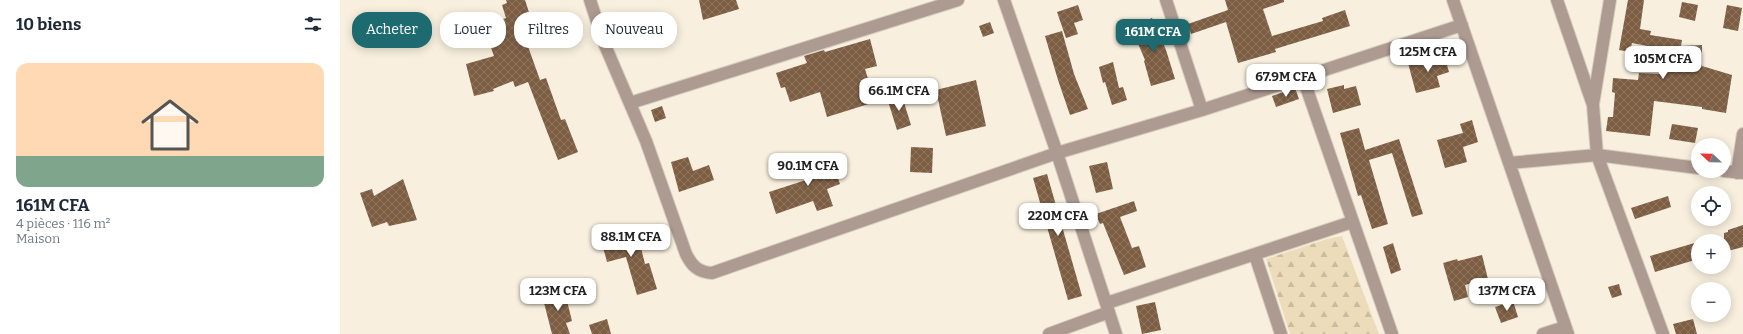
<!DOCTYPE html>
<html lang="fr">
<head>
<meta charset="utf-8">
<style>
	:root { --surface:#fff; --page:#f2f2f3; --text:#1f2937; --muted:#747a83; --accent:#1d6a70 }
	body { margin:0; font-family:Bitter,serif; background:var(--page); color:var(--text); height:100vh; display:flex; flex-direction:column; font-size:15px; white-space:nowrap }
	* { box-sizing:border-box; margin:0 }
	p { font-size:13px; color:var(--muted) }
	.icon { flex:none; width:22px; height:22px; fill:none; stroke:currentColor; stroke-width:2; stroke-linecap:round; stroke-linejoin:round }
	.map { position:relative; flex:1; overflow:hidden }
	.details { display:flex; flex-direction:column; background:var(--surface); width:340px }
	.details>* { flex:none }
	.guide { position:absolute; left:12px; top:12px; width:380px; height:36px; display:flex; gap:8px }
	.needle { width:26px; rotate:292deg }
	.buttons { position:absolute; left:1351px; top:138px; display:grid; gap:8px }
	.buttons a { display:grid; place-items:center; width:40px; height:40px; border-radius:50%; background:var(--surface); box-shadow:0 2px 10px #0003; font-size:20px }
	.price { position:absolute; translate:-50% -34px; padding:0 9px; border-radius:8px; background:#fff; color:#222; font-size:13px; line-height:26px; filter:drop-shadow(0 1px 2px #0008) }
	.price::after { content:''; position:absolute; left:50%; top:24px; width:12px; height:9px; margin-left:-6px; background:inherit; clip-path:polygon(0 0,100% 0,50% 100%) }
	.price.selected { background:var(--accent); color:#fff }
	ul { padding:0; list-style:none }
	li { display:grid; align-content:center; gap:8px; height:212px; padding:0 16px }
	li span { display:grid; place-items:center; height:124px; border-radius:12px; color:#555 }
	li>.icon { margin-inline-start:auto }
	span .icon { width:72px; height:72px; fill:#fffc; stroke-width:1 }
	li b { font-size:17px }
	h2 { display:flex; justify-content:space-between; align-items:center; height:48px; padding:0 16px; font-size:17px }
	.tag { padding:0 14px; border-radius:16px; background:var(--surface); box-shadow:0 2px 10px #0003; font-size:14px; line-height:36px }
	.tag.selected { background:var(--accent); color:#fff }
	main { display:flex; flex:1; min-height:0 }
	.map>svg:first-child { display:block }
	.forest { fill:url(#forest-firs) }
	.building { fill:url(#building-cross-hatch) }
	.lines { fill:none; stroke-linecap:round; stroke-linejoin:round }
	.minor-casing { stroke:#d5cdbe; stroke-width:14 }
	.minor { stroke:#ad9a91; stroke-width:12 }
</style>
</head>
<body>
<main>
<section class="details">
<h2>10 biens<svg class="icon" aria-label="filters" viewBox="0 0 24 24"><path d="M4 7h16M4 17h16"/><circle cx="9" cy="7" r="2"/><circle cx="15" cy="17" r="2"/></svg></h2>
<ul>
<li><span style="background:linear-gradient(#ffd9b3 75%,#7fa58c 0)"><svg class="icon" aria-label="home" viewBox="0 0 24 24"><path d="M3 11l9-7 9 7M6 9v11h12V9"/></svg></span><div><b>161M CFA</b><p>4 pièces · 116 m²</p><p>Maison</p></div></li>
</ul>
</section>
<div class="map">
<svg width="1403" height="334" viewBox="0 0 1403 334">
	<defs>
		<pattern id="forest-firs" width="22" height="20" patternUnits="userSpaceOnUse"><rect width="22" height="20" fill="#eddcba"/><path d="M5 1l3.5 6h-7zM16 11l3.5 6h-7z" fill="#cbbc9f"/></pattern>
		<pattern id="building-cross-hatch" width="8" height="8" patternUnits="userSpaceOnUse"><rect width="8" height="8" fill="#7d5e43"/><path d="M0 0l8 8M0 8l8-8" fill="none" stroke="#8d7560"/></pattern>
	</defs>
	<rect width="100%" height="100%" fill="#f8efde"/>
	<path class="forest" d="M 1002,236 L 1039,334 L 950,334 L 926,259 L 987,239 Z"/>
	<path class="building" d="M 166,0 L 185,0 L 196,34 L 185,38 L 200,80 L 206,78 L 221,120 L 225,119 L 238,152 L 218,160 L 188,82 L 175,87 L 173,81 L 153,89 L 154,91 L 134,96 L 126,64 L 154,56 L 146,34 L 157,30 L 154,22 L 166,18 L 162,5 L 167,3 Z
		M 359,0 L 396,0 L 399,9 L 363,20 Z
		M 885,0 L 944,0 L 944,2 L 923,9 L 932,36 L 983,21 L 982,18 L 1005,10 L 1010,26 L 935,49 L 936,52 L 898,63 L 886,22 L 851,34 L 848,24 L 888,10 Z
		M 1288,0 L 1304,0 L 1300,29 L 1311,31 L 1310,35 L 1342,40 L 1341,46 L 1362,45 L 1362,66 L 1392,75 L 1386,113 L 1362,109 L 1362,107 L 1314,101 L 1310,136 L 1266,131 L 1268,117 L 1273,117 L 1275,93 L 1272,92 L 1273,78 L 1298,80 L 1299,73 L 1324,74 L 1328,50 L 1292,43 L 1290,52 L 1279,50 Z
		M 1342,2 L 1358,5 L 1355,21 L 1339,17 Z
		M 738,5 L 743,20 L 734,23 L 738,34 L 726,38 L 717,12 Z
		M 1387,5 L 1402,8 L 1398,31 L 1383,28 Z
		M 812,18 L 826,50 L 835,79 L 811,86 L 804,61 L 805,60 L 791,27 Z
		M 650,22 L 654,33 L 643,37 L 639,26 Z
		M 722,31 L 734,74 L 748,109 L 730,115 L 718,80 L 705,36 Z
		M 530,39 L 537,66 L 525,69 L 535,102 L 487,117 L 480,92 L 450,102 L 445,87 L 441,88 L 436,73 L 467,63 L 464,56 L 484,50 L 485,52 Z
		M 1104,54 L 1109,72 L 1097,76 L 1100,87 L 1076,93 L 1068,63 Z
		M 773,62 L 779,88 L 783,87 L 787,100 L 772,105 L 765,82 L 763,83 L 759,67 Z
		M 636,80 L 646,126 L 606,136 L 596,90 Z
		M 1004,85 L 1004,89 L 1016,86 L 1021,105 L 993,113 L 987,89 Z
		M 955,88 L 959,99 L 936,107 L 932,96 Z
		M 561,93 L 571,125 L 557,130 L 547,98 Z
		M 322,106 L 326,118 L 315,122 L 311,110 Z
		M 1132,120 L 1138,142 L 1123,147 L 1127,162 L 1105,168 L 1097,140 L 1123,133 L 1120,124 Z
		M 1332,124 L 1358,128 L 1355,143 L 1329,139 Z
		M 1019,128 L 1025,150 L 1059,139 L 1083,214 L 1072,217 L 1052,153 L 1029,160 L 1048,224 L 1032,229 L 1021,195 L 1018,196 L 1000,133 Z
		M 571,147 L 593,148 L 592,173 L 570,172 Z
		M 490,155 L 500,184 L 487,189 L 493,206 L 477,211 L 473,201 L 436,214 L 429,192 L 466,180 L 461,165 Z
		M 348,157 L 353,171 L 369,165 L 374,180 L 339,192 L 331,162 Z
		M 767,162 L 773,189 L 756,193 L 749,166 Z
		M 707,174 L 742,296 L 728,300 L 693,178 Z
		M 63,179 L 77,220 L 49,226 L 47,222 L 32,227 L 20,193 L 32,189 L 34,196 Z
		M 1328,196 L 1331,207 L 1295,219 L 1291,208 Z
		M 794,201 L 797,211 L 780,217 L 792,248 L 799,246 L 806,267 L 784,275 L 763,223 L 760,224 L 756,214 Z
		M 295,224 L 305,264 L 309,263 L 317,289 L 297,295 L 286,257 L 267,262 L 262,243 L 276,240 L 274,229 Z
		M 1403,225 L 1403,247 L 1384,252 L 1384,233 L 1388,232 L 1388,230 Z
		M 1358,242 L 1358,259 L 1315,272 L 1310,256 Z
		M 1053,243 L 1061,270 L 1051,274 L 1043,247 Z
		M 1142,255 L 1148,279 L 1125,285 L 1128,297 L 1114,301 L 1103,263 L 1117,259 L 1118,261 Z
		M 1279,284 L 1282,295 L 1272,298 L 1268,287 Z
		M 224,289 L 232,321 L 226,323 L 230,334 L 212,334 L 202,295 Z
		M 1173,301 L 1178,317 L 1161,323 L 1155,307 Z
		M 815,302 L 821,330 L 802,334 L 796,306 Z
		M 267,319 L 271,334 L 252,334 L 249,325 Z
		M 1353,319 L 1357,334 L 1336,334 L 1333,324 Z"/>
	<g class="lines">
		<defs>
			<path id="minor" d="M 250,0 L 264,43 L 306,141 L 346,254 C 352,266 358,272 372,273 L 717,153 L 862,110 L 1122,25
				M 664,0 L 717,153 L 776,334
				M 826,0 L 862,110
				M 1113,0 L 1228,334
				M 1217,0 L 1253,105 L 1257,155 L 1323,334
				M 963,78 L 1052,334
				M 290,103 L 618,0
				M 1253,104 L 1270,0
				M 1169,163 L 1257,155 L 1358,168
				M 1384,171 L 1403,173
				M 1397,173 L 1403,134
				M 915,255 L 941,334
				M 767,303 L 1012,222
				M 709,334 L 769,312
				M 1203,334 L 1225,327"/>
		</defs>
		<use href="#minor" class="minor-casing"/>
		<use href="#minor" class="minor"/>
	</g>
</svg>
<div class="buttons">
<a><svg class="needle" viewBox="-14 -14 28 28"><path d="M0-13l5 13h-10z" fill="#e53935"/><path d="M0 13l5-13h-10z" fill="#747a83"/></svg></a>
<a><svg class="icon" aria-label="locate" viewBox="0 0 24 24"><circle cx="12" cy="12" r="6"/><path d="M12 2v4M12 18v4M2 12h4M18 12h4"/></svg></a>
<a>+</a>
<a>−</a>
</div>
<b class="price selected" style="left:813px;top:53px">161M CFA</b>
<b class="price" style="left:1088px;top:73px">125M CFA</b>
<b class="price" style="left:1323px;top:80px">105M CFA</b>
<b class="price" style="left:946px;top:98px">67.9M CFA</b>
<b class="price" style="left:559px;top:112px">66.1M CFA</b>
<b class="price" style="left:468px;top:187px">90.1M CFA</b>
<b class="price" style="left:718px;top:237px">220M CFA</b>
<b class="price" style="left:291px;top:258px">88.1M CFA</b>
<b class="price" style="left:218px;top:312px">123M CFA</b>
<b class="price" style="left:1167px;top:312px">137M CFA</b>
<div class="guide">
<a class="tag selected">Acheter</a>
<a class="tag">Louer</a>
<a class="tag">Filtres</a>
<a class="tag">Nouveau</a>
</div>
</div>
</main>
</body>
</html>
